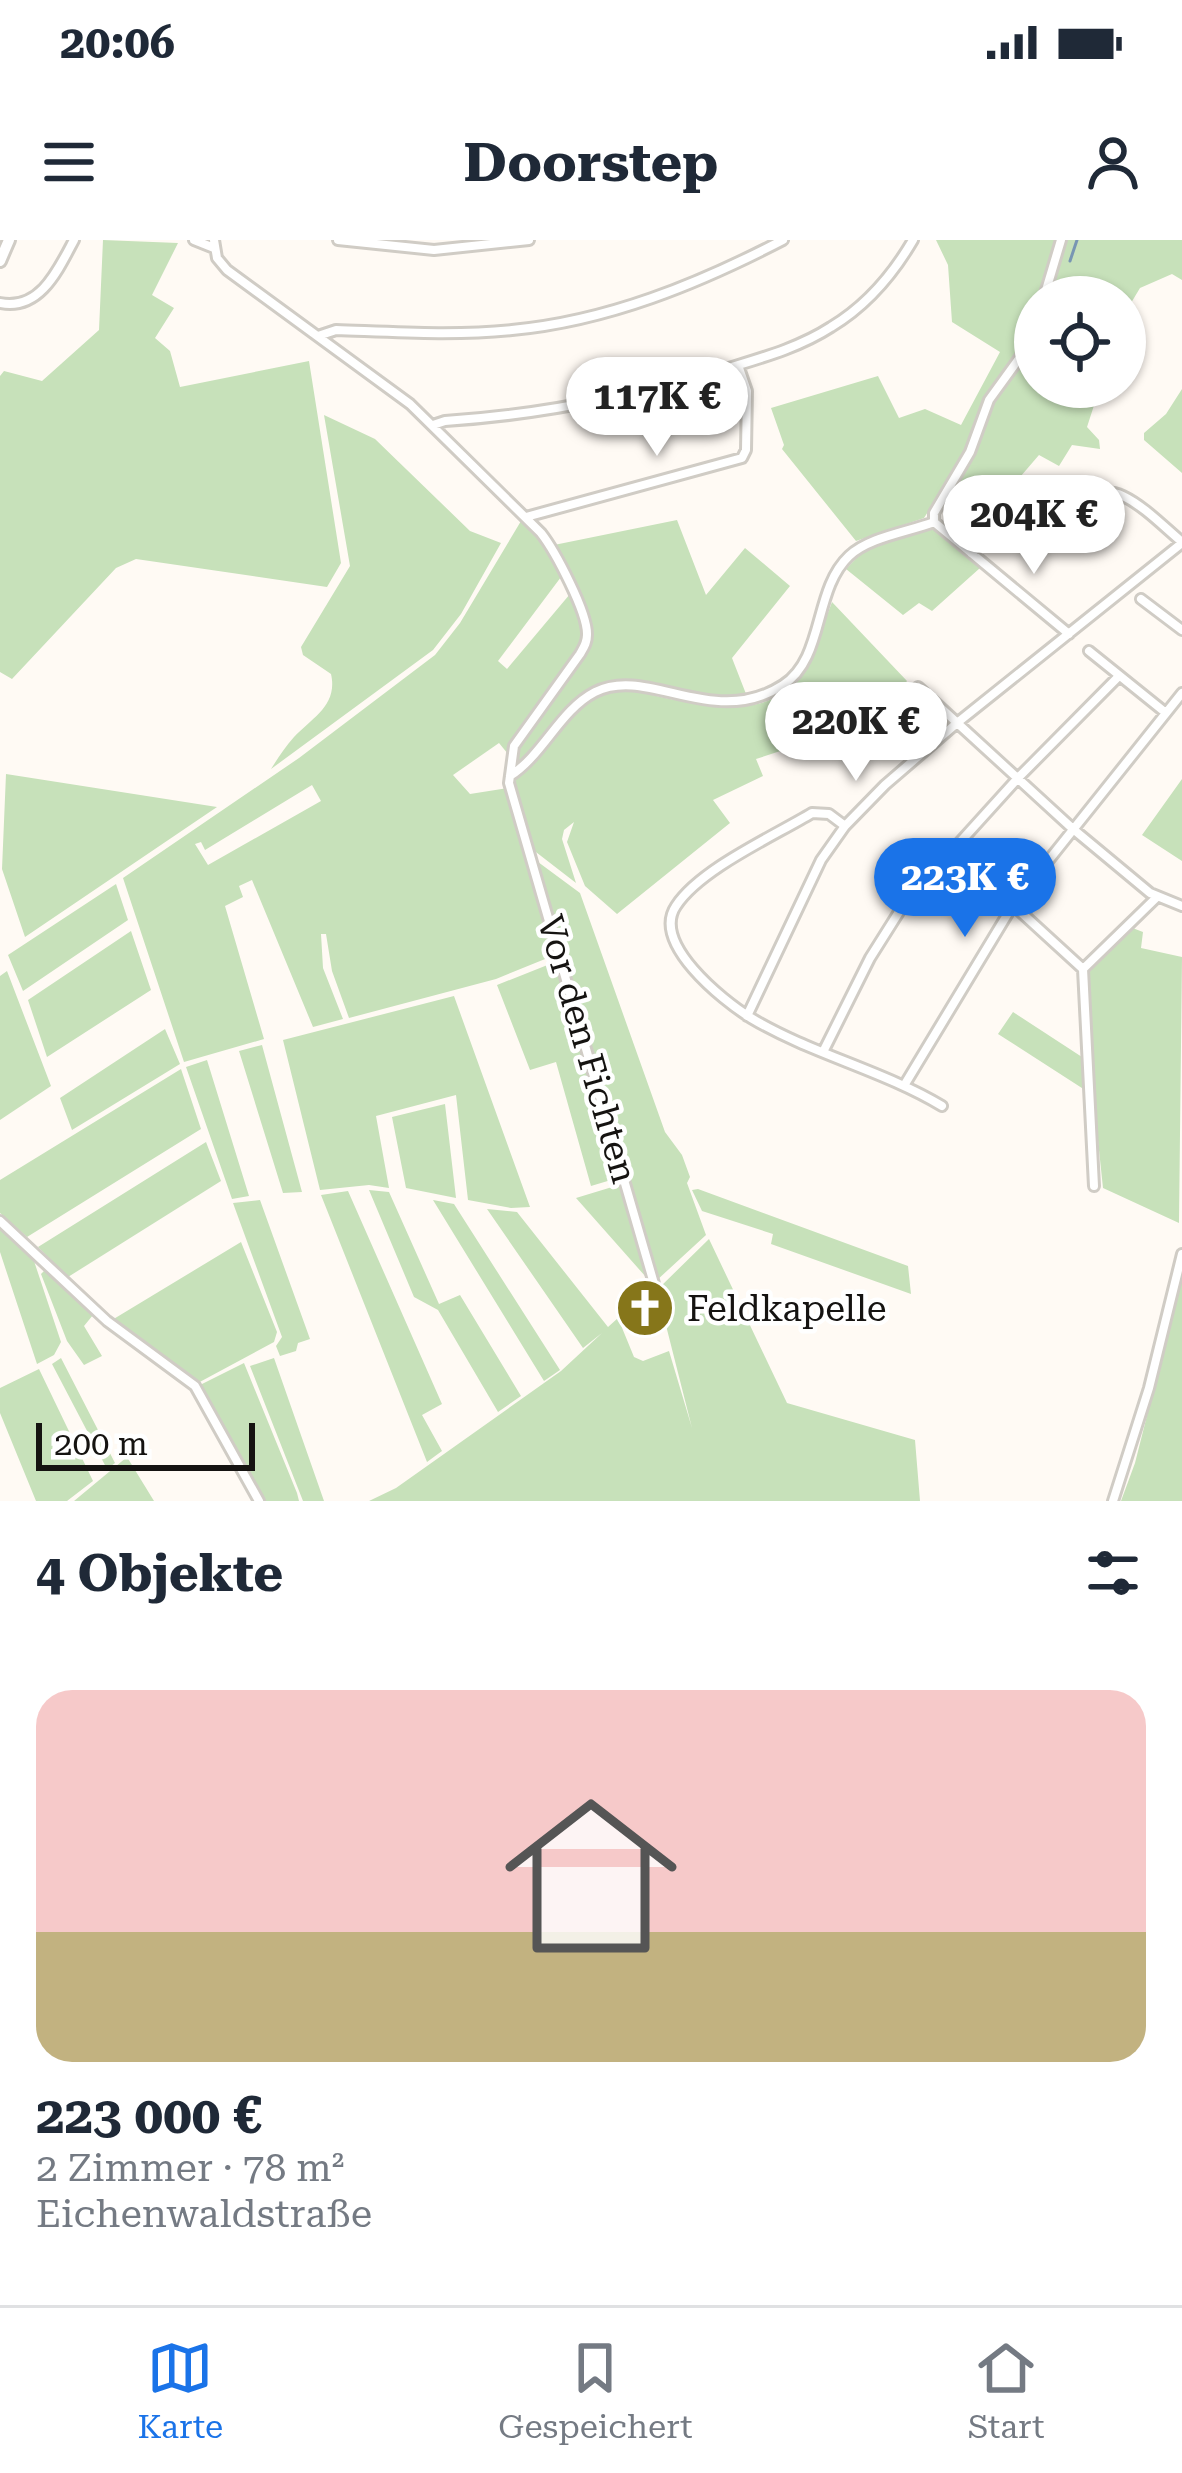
<!DOCTYPE html>
<html lang="de">
<head>
<meta charset="utf-8">
<style>
	:root { --surface:#fff; --page:#f2f2f3; --text:#1f2937; --muted:#747a83; --line:#e0e1e3; --accent:#1a73e8 }
	body { margin:0; font-family:"Roboto Serif",serif; background:var(--page); color:var(--text); height:100vh; display:flex; flex-direction:column; font-size:45px; white-space:nowrap }
	* { box-sizing:border-box; margin:0 }
	p { font-size:39px; color:var(--muted) }
	.icon { flex:none; width:66px; height:66px; fill:none; stroke:currentColor; stroke-width:2; stroke-linecap:round; stroke-linejoin:round }
	.map { position:relative; height:1261px; overflow:hidden }
	.details { display:flex; flex-direction:column; background:var(--surface); flex:1 }
	.details>* { flex:none }
	.fabs { position:absolute; left:1014px; top:36px; display:grid; gap:24px }
	.fabs a { display:grid; place-items:center; width:132px; height:132px; border-radius:50%; background:var(--surface); box-shadow:0 3px 9px #0004; font-size:60px }
	.scale { position:absolute; left:36px; bottom:30px; width:219px; box-sizing:border-box; padding-left:12px; border:6px solid #151311; border-top:0; font-size:33px; line-height:42px; white-space:nowrap; color:#151311; -webkit-text-stroke:9px #fff; paint-order:stroke }
	.price { position:absolute; translate:-50% -102px; padding:0 27px; border-radius:42px; background:#fff; color:#222; font-size:39px; line-height:78px; filter:drop-shadow(0 3px 6px #0008) }
	.price::after { content:''; position:absolute; left:50%; top:72px; width:36px; height:27px; margin-left:-18px; background:inherit; clip-path:polygon(0 0,100% 0,50% 100%) }
	.price.on { background:var(--accent); color:#fff }
	ul { padding:0; list-style:none }
	li { display:grid; align-content:center; gap:24px; height:636px; padding:0 36px }
	li span { display:grid; place-items:center; height:372px; border-radius:36px; color:#555 }
	li>.icon { margin-inline-start:auto }
	span .icon { width:216px; height:216px; fill:#fffc; stroke-width:1 }
	li b { font-size:51px }
	h2 { display:flex; justify-content:space-between; align-items:center; height:144px; padding:0 36px; font-size:51px }
	.status { display:flex; justify-content:space-between; align-items:center; height:84px; padding:0 60px; background:var(--surface); direction:ltr }
	.status svg { height:33px; fill:currentColor }
	header { display:flex; justify-content:space-between; align-items:center; height:156px; padding:0 36px; background:var(--surface); font-size:54px; font-weight:700 }
	.menu { display:flex; justify-content:space-around; align-items:center; height:168px; border-top:3px solid var(--line); background:var(--surface); font-size:33px; color:var(--muted) }
	.menu a { display:grid; justify-items:center; gap:6px }
	.menu .on { color:var(--accent) }
	.map>svg:first-child { display:block }
	.green { fill:#c7e1ba; fill-rule:evenodd }
	.lines { fill:none; stroke-linecap:round; stroke-linejoin:round }
	.stream { stroke:#7896b3; stroke-width:3 }
	.minor-casing { stroke:#d0ccc5; stroke-width:14 }
	.secondary-casing { stroke:#d0ccc5; stroke-width:16 }
	.minor { stroke:#fff; stroke-width:8 }
	.secondary { stroke:#fff; stroke-width:10 }
	.labels { text-anchor:middle; stroke-width:9; stroke-linejoin:round; paint-order:stroke }
	.street-label { font-size:36px; fill:#151311; stroke:#fff }
	.poi-label { font-size:36px; fill:#151311; stroke:#fff; text-anchor:start }
</style>
</head>
<body>
<div class="status"><b>20:06</b><svg viewBox="0 0 49 12"><path d="M0 12V9h3v3zM5 12V6h3v6zM10 12V3h3v9zM15 12V0h3v12zM26 1h20v11H26zM47 4h2v5h-2z"/></svg></div>
<header><svg class="icon" aria-label="menu" viewBox="0 0 24 24"><path d="M4 6h16M4 12h16M4 18h16"/></svg>Doorstep<svg class="icon" aria-label="person" viewBox="0 0 24 24"><circle cx="12" cy="8" r="4"/><path d="M4 21q1-7 8-7t8 7"/></svg></header>
<div class="map">
<svg width="1182" height="1261" viewBox="0 0 1182 1261">
	<rect width="100%" height="100%" fill="#fffaf4"/>
	<path class="green" d="M 103,0 L 178,3 L 152,55 L 174,68 L 155,98 L 170,111 L 180,147 L 309,121 L 341,323 L 327,347 L 136,319 L 116,328 L 12,439 L 0,432 L 0,136 L 4,131 L 42,141 L 99,90 Z
		M 936,0 L 1182,0 L 1182,40 L 1172,34 L 1140,48 L 1125,73 L 1125,57 L 1035,57 L 1035,147 L 1100,147 L 1087,187 L 1099,200 L 1100,209 L 1072,205 L 1059,226 L 1039,215 L 1014,244 L 1006,239 L 975,267 L 947,242 L 924,278 L 856,301 L 782,209 L 784,205 L 771,168 L 878,136 L 899,178 L 925,169 L 961,185 L 1000,112 L 952,82 L 948,25 Z
		M 1182,149 L 1182,233 L 1144,200 L 1144,193 L 1166,174 Z
		M 324,175 L 375,199 L 470,291 L 501,303 L 461,374 L 433,410 L 271,529 C 278,518 285,507 294,497 C 313,477 338,465 331,434 L 303,415 L 301,407 L 350,326 Z
		M 677,280 L 706,355 L 745,308 L 790,346 L 732,418 L 748,459 L 718,462 L 616,444 L 593,451 L 522,524 L 516,524 L 513,516 L 518,504 L 592,399 L 592,391 L 554,305 Z
		M 521,281 L 542,298 L 561,337 L 498,421 L 507,429 L 570,354 L 586,392 L 584,402 L 508,514 L 499,503 L 453,535 L 470,554 L 508,548 L 557,710 L 555,715 L 496,739 L 349,778 L 332,731 L 326,694 L 321,694 L 323,728 L 343,779 L 313,787 L 252,640 L 239,646 L 243,657 L 225,666 L 264,799 L 184,822 L 123,638 L 299,518 L 435,415 L 460,383 ZM 312,545 L 321,561 L 208,625 L 195,604 L 201,602 L 205,610 Z
		M 931,287 L 980,328 L 932,371 L 919,363 L 903,375 L 846,329 L 862,312 Z
		M 832,362 L 907,441 L 871,487 L 831,515 L 820,498 L 756,519 L 763,536 L 713,560 L 730,583 L 617,674 L 585,646 L 567,602 L 574,582 L 564,590 L 562,599 L 576,643 L 532,609 L 514,540 C 535,518 587,452 616,449 C 632,448 654,456 670,459 C 781,478 794,463 832,362 Z
		M 6,534 L 217,567 L 25,697 L 2,629 Z
		M 1182,539 L 1182,621 L 1142,595 Z
		M 534,619 L 580,653 L 665,892 L 682,915 L 690,937 L 687,943 L 706,995 L 656,1041 Z
		M 116,644 L 128,680 L 23,751 L 8,715 Z
		M 1130,687 L 1143,692 L 1141,708 L 1182,717 L 1179,983 L 1103,948 L 1085,777 L 1086,729 Z
		M 131,691 L 151,750 L 47,817 L 28,760 Z
		M 560,720 L 620,930 L 611,940 L 591,946 L 556,822 L 530,830 L 497,745 Z
		M 7,731 L 51,846 L 0,880 L 0,736 Z
		M 454,756 L 530,967 L 511,968 L 468,960 L 456,855 L 376,876 L 389,948 L 369,945 L 320,950 L 283,800 Z
		M 1013,772 L 1082,817 L 1085,850 L 998,794 Z
		M 165,789 L 180,824 L 72,890 L 60,858 Z
		M 262,805 L 302,952 L 283,953 L 239,811 Z
		M 207,820 L 249,956 L 232,959 L 186,827 Z
		M 181,829 L 201,889 L 27,997 L 0,973 L 0,940 Z
		M 445,864 L 456,958 L 406,948 L 392,877 Z
		M 206,902 L 221,941 L 68,1037 L 38,1007 Z
		M 622,944 L 653,1045 L 576,958 Z
		M 698,949 L 908,1026 L 911,1054 L 771,1004 L 773,994 L 702,971 L 692,950 Z
		M 369,950 L 389,952 L 439,1064 L 460,1055 L 521,1156 L 498,1172 L 438,1070 L 414,1057 Z
		M 348,951 L 442,1164 L 422,1175 L 442,1211 L 427,1222 L 321,955 Z
		M 260,960 L 310,1099 L 298,1103 L 296,1111 L 280,1116 L 276,1106 L 282,1097 L 233,963 Z
		M 433,960 L 454,964 L 560,1130 L 544,1141 Z
		M 487,969 L 517,972 L 608,1087 L 618,1078 L 634,1117 L 643,1121 L 669,1111 L 692,1188 L 657,1050 L 709,999 L 787,1163 L 915,1200 L 920,1261 L 369,1261 L 396,1248 L 561,1131 L 602,1093 L 583,1108 Z
		M 0,987 L 33,1018 L 61,1102 L 54,1115 L 37,1124 L 0,1012 Z
		M 241,1002 L 277,1092 L 274,1102 L 196,1144 L 112,1080 Z
		M 45,1030 L 93,1075 L 84,1086 L 102,1116 L 84,1125 L 67,1101 L 41,1034 Z
		M 1182,1037 L 1182,1261 L 1121,1261 L 1135,1223 Z
		M 61,1118 L 115,1223 L 107,1229 L 52,1124 Z
		M 274,1118 L 324,1261 L 303,1261 L 250,1126 Z
		M 244,1123 L 297,1253 L 299,1261 L 263,1261 L 200,1145 Z
		M 39,1129 L 93,1241 L 67,1261 L 36,1261 L 0,1173 L 0,1148 Z
		M 127,1217 L 154,1261 L 74,1261 Z"/>
	<g class="lines">
		<path class="stream" d="M 1070,21 L 1077,0"/>
		<defs>
			<path id="minor" d="M 194,0 L 214,8
				M 214,0 L 217,18 L 227,30 L 410,164 L 541,293 C 555,311 588,373 587,395 C 587,403 584,407 580,414 L 514,506 L 509,543 L 655,1047 L 626,1071
				M 338,0 L 434,10 L 529,0
				M 1044,57 L 1061,0
				M 0,63 C 40,71 58,30 74,0
				M 318,96 L 336,90 C 394,92 454,96 512,90 C 608,81 698,44 783,0
				M 433,185 L 445,181 C 540,175 628,157 719,131 C 757,119 797,109 831,87 C 866,66 892,36 913,0
				M 526,277 L 742,218 L 746,210 L 747,151 L 738,125
				M 934,282 L 934,273 L 970,212 L 989,160 L 1031,102 L 1035,89
				M 934,282 L 1069,394
				M 971,313 C 999,291 1087,238 1123,256 C 1144,266 1164,287 1182,302
				M 1141,359 L 1182,390
				M 1089,411 L 1166,473
				M 918,447 L 1073,589 L 1150,653 L 1182,666
				M 510,536 C 543,515 560,470 595,452 C 648,425 713,490 783,445 C 825,418 813,350 849,316 C 869,297 908,292 934,282
				M 845,586 L 829,574 L 812,573 C 774,596 700,629 676,666 C 651,703 722,760 751,778 C 811,814 882,830 942,866
				M 1013,665 L 1083,729 L 1094,946
				M 1083,729 L 1157,657
				M 747,776 L 821,620 L 845,586 L 885,545 L 957,483 L 1182,303
				M 824,810 L 870,718 L 904,664 L 1018,538 L 1119,436
				M 905,844 L 1013,665 L 1182,453
				M 0,981 L 107,1081 L 195,1146 L 259,1261
				M 1113,1261 L 1149,1148 L 1182,1014"/>
			<path id="secondary" d="M 0,21 L 9,0"/>
		</defs>
		<use href="#minor" class="minor-casing"/>
		<use href="#secondary" class="secondary-casing"/>
		<use href="#minor" class="minor"/>
		<use href="#secondary" class="secondary"/>
	</g>
	<defs>
		<symbol id="church-disc" viewBox="-11 -11 22 22"><circle r="9.5" fill="#86761a" stroke="#fff"/><path d="M-1.2-6h2.4v3.5h3.3v2.4h-3.3V6h-2.4V-.1h-3.3v-2.4h3.3Z" fill="#fff"/></symbol>
	</defs>
	<g fill-rule="evenodd">
		<use href="#church-disc" x="612" y="1035" width="66" height="66"/>
	</g>
	<g class="labels">
		<g class="street-label">
			<text transform="translate(588 809) rotate(74)" y="13">Vor den Fichten</text>
		</g>
		<g class="poi-label">
			<text x="687" y="1081">Feldkapelle</text>
		</g>
	</g>
</svg>
<div class="fabs">
<a><svg class="icon" aria-label="locate" viewBox="0 0 24 24"><circle cx="12" cy="12" r="6"/><path d="M12 2v4M12 18v4M2 12h4M18 12h4"/></svg></a>
</div>
<div class="scale">200 m</div>
<b class="price" style="left:657px;top:219px">117K €</b>
<b class="price" style="left:1034px;top:337px">204K €</b>
<b class="price" style="left:856px;top:544px">220K €</b>
<b class="price on" style="left:965px;top:700px">223K €</b>
</div>
<section class="details">
<h2>4 Objekte<svg class="icon" aria-label="filters" viewBox="0 0 24 24"><path d="M4 7h16M4 17h16"/><circle cx="9" cy="7" r="2"/><circle cx="15" cy="17" r="2"/></svg></h2>
<ul>
<li><span style="background:linear-gradient(#f6c9c9 65%,#c2b280 0)"><svg class="icon" aria-label="home" viewBox="0 0 24 24"><path d="M3 11l9-7 9 7M6 9v11h12V9"/></svg></span><div><b>223 000 €</b><p>2 Zimmer · 78 m²</p><p>Eichenwaldstraße</p></div></li>
</ul>
</section>
<nav class="menu">
<a class="on"><svg class="icon" aria-label="map" viewBox="0 0 24 24"><path d="M3 6l6-2 6 2 6-2v14l-6 2-6-2-6 2zM9 4v14M15 6v14"/></svg>Karte</a>
<a><svg class="icon" aria-label="saved" viewBox="0 0 24 24"><path d="M7 4h10v16l-5-4-5 4z"/></svg>Gespeichert</a>
<a><svg class="icon" aria-label="home" viewBox="0 0 24 24"><path d="M3 11l9-7 9 7M6 9v11h12V9"/></svg>Start</a>
</nav>
</body>
</html>
